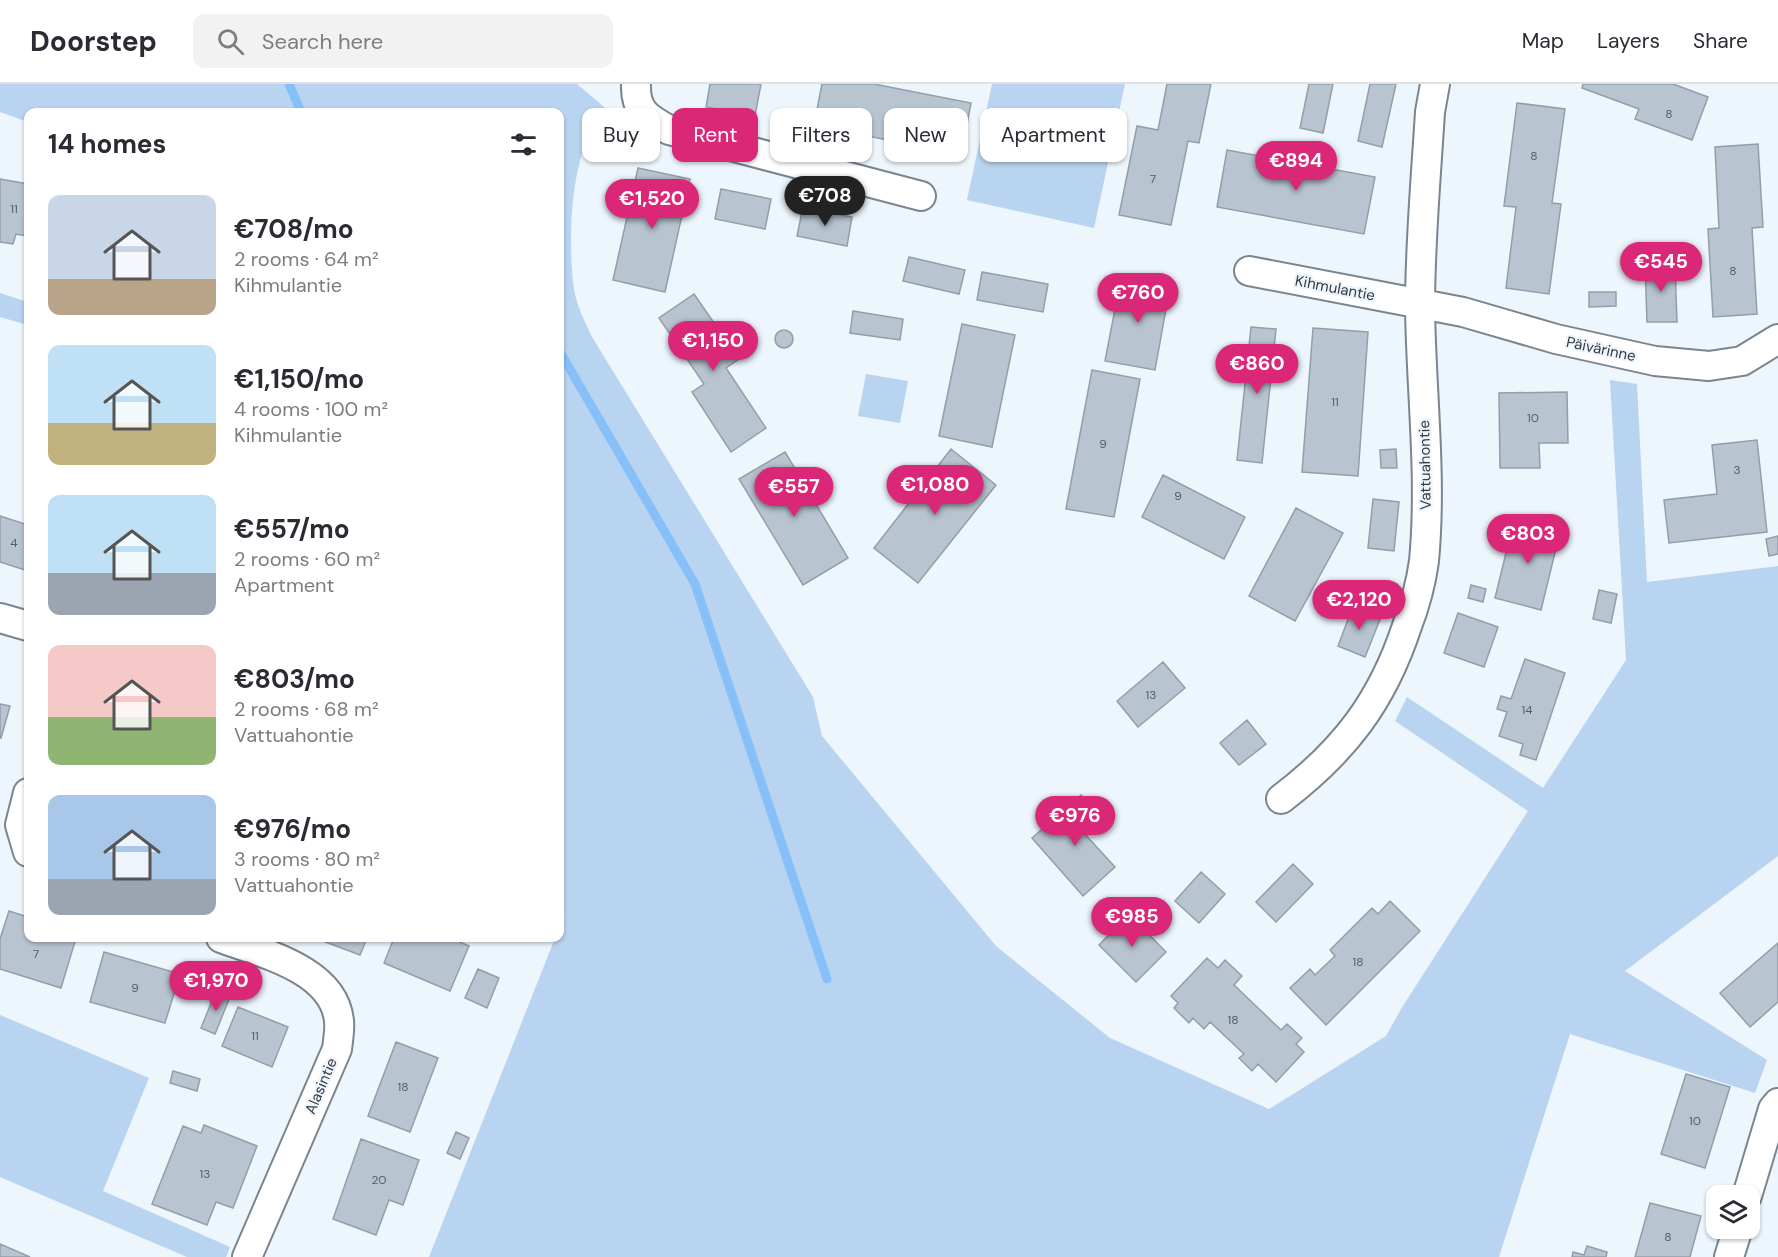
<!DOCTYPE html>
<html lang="en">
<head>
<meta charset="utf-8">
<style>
	:root { --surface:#fff; --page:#f2f2f3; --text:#2b2b33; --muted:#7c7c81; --line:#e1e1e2; --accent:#db2777 }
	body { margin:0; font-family:"DM Sans",sans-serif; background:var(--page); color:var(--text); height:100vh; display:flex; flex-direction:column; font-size:22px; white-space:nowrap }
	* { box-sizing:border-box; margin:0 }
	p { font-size:20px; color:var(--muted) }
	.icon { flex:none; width:33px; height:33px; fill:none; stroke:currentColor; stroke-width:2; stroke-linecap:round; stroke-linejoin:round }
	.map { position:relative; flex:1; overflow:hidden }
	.sheet { position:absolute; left:24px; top:24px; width:540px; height:834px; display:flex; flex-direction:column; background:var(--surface); border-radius:12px; box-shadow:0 2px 4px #0004 }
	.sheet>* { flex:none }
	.top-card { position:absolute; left:582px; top:24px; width:570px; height:54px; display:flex; gap:12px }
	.controls { position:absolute; left:1706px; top:1101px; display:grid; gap:12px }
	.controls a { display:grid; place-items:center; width:54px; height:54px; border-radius:12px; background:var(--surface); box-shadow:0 2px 4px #0004; font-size:30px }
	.price { position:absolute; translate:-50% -51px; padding:0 14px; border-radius:21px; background:var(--accent); color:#fff; font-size:20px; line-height:39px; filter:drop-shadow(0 2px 3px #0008) }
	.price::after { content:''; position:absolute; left:50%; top:36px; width:18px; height:14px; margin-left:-9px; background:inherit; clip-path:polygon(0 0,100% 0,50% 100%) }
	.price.selected { background:#222; color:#fff }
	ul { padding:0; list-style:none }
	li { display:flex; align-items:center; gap:18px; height:150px; padding:0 24px }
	li span { display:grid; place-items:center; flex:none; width:168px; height:120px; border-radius:12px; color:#555 }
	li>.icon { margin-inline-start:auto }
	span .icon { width:72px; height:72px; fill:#fffc; stroke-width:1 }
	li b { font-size:26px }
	h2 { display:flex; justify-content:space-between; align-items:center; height:72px; padding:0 24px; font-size:26px }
	.pill { padding:0 21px; border-radius:12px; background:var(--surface); box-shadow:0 2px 4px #0004; font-size:21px; line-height:54px }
	.pill.selected { background:var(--accent); color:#fff }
	header { display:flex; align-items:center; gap:36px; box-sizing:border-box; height:84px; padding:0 30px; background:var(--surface); border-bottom:2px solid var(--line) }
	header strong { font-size:28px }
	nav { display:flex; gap:33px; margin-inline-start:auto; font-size:21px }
	.search { width:420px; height:54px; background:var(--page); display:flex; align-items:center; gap:15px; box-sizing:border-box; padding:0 21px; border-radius:12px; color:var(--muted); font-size:22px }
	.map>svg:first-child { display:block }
	.green { fill:#b9d4f0 }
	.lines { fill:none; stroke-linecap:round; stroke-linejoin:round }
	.stream { stroke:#87c0f9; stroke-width:9 }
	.building { fill:#b8c4d0; stroke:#929eaa; stroke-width:1.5 }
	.minor-casing { stroke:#7a8590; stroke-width:32 }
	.minor { stroke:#fff; stroke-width:28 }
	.labels { text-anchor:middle; stroke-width:4.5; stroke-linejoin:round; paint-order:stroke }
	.number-label { font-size:12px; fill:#575d64 }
	.street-label { font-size:15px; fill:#373b40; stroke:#edf5fd }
</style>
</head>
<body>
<header>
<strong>Doorstep</strong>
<div class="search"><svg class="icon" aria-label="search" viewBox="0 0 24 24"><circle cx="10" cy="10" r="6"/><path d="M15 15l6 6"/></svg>Search here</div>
<nav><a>Map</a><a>Layers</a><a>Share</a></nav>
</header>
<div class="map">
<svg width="1778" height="1173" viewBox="0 0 1778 1173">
	<rect width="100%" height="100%" fill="#edf5fd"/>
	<path class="green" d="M 0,0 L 577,0 L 610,28 C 603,35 593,43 589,52 C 570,90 568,163 574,206 C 577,222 585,238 592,253 L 813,613 L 822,652 L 996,862 L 1110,954 L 1269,1025 L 1386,952 L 1401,925 L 1528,727 L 1395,637 L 1407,613 L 1543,704 L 1626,576 L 1610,296 L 1637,300 L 1647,498 L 1778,482 L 1778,772 L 1625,887 L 1767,976 L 1755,1009 L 1570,950 L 1499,1173 L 429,1173 L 555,854 L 560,854 L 560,843 L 565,830 L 560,828 L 560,28 L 28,28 L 28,38 L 0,28 Z
		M 992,0 L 1125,0 L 1094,144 L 967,116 Z
		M 0,209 L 28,218 L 28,241 L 0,233 Z
		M 866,290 L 908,297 L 900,339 L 858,332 Z
		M 0,931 L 149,994 L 103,1107 L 230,1163 L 226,1173 L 187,1173 L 0,1093 Z"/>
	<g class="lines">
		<path class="stream" d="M 289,0 L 301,28
			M 560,268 L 695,500 L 827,895"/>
	</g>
	<path class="building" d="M 710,0 L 761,0 L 755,32 L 706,23 Z
		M 822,0 L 874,0 L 971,19 L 961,71 L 814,41 Z
		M 1167,0 L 1211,0 L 1199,59 L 1188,57 L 1171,141 L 1119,131 L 1137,42 L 1158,46 Z
		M 1309,0 L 1333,0 L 1323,49 L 1300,44 Z
		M 1370,0 L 1396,0 L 1382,63 L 1358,57 Z
		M 1583,0 L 1673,0 L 1708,13 L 1692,56 L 1635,35 L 1639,25 L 1582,4 Z
		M 1517,19 L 1565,25 L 1552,119 L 1561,120 L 1549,210 L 1506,204 L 1516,123 L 1504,122 Z
		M 1758,60 L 1763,143 L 1752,144 L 1757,230 L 1713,233 L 1708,145 L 1719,144 L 1715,63 Z
		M 1227,66 L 1375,93 L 1364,150 L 1217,123 Z
		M 638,84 L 690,95 L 665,208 L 613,196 Z
		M 0,95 L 28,100 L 28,152 L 16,150 L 13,160 L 0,158 Z
		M 721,105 L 771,115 L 765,145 L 715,135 Z
		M 803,123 L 852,133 L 847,162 L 797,152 Z
		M 909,173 L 965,186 L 959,210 L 903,197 Z
		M 1645,180 L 1675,180 L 1677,238 L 1647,238 Z
		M 982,188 L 1048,200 L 1043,228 L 977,216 Z
		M 1121,194 L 1170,203 L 1155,286 L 1105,277 Z
		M 1589,208 L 1616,208 L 1616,222 L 1589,223 Z
		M 694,210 L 739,275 L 726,284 L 766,344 L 731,368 L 692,308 L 704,300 L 659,234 Z
		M 853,227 L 903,235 L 900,256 L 850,249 Z
		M 962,240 L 1015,251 L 992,363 L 939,352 Z
		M 1251,243 L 1276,245 L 1262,379 L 1237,376 Z
		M 1313,244 L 1368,248 L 1358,392 L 1302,388 Z
		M775 255a9 9 0 1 1 18 0a9 9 0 1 1-18 0Z
		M 1092,286 L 1140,295 L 1114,433 L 1066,425 Z
		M 1567,308 L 1568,359 L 1539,359 L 1540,384 L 1500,384 L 1499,309 Z
		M 1757,356 L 1767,448 L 1669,459 L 1664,416 L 1717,410 L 1712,361 Z
		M 951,365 L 996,401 L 918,499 L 874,464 Z
		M 1396,365 L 1397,384 L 1381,384 L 1380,366 Z
		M 785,368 L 848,474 L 803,501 L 739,395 Z
		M 1163,391 L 1245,433 L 1224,475 L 1142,433 Z
		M 1373,415 L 1399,418 L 1394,467 L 1368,464 Z
		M 1296,424 L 1343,449 L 1295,537 L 1249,512 Z
		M 0,432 L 28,441 L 28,487 L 0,478 Z
		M 1514,436 L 1560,448 L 1541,526 L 1495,514 Z
		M 1778,452 L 1778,470 L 1769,472 L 1766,455 Z
		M 1471,501 L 1486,505 L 1483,518 L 1468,514 Z
		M 1599,506 L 1617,510 L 1611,539 L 1593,535 Z
		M 1353,522 L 1381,533 L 1365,573 L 1338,562 Z
		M 1458,529 L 1498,543 L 1484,583 L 1444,569 Z
		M 1525,575 L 1565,589 L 1536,676 L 1520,671 L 1523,660 L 1499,652 L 1507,628 L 1497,625 L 1501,612 L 1511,615 Z
		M 1163,578 L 1185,604 L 1138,643 L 1117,617 Z
		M 0,620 L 10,622 L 1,654 L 0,653 Z
		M 1247,636 L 1266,660 L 1239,681 L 1220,659 Z
		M 1081,711 L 1099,732 L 1082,747 L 1115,783 L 1083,812 L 1032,754 Z
		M 1293,780 L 1313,800 L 1276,838 L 1256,818 Z
		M 1201,788 L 1225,810 L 1199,839 L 1175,817 Z
		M 1390,817 L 1420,847 L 1326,941 L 1290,904 L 1310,885 L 1315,891 L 1335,872 L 1330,866 L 1372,824 L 1378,830 Z
		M 9,827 L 28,833 L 28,854 L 76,854 L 61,904 L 0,885 L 0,855 Z
		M 1129,830 L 1166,868 L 1136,898 L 1099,861 Z
		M 315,854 L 367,854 L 360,871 Z
		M 394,854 L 450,854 L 469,862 L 450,907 L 384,879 Z
		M 1778,859 L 1778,918 L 1750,943 L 1720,909 Z
		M 104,868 L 180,890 L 165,939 L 90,918 Z
		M 1207,874 L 1218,884 L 1225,876 L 1242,892 L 1234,901 L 1281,946 L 1287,940 L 1302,954 L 1296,960 L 1304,968 L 1276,998 L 1258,980 L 1252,987 L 1239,974 L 1244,970 L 1210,938 L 1204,945 L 1193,934 L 1189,939 L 1174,924 L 1178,919 L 1171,912 Z
		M 478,885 L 499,894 L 487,924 L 465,914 Z
		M 216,907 L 230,913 L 215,950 L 201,944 Z
		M 238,923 L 288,943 L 272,983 L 222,962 Z
		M 396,958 L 438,974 L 410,1048 L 368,1032 Z
		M 173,987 L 200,995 L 197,1007 L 170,999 Z
		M 1686,990 L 1730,1003 L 1705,1084 L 1661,1070 Z
		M 204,1041 L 257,1062 L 233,1124 L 216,1118 L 207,1141 L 152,1120 L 183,1042 L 201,1049 Z
		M 456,1048 L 469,1054 L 460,1075 L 447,1069 Z
		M 361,1055 L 419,1076 L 403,1121 L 389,1116 L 376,1151 L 333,1135 Z
		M 1650,1119 L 1701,1132 L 1690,1173 L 1635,1173 Z
		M 0,1160 L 30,1173 L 0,1173 Z
		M 1587,1162 L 1607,1168 L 1606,1173 L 1572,1173 L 1573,1168 L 1584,1171 Z"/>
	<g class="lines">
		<defs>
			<path id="minor" d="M 636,0 C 635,27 647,34 669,46 L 921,112
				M 1249,187 L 1463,228 L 1556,255 L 1655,277 L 1709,282 L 1742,277 L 1778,255
				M 0,534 L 28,542
				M 28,709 L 20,741 L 28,768
				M 1281,715 C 1344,667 1382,618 1407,542 C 1415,521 1421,499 1424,477 C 1432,392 1421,307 1420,223 C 1420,158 1426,93 1430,28 L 1435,0
				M 221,854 C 261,869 334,885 339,937 C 340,946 338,956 337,965 L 247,1173
				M 1747,1112 L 1773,1025 L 1778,1019
				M 1729,1173 L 1738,1144"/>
		</defs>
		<use href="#minor" class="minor-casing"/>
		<use href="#minor" class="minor"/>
	</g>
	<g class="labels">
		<g class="number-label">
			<text x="1669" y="34">8</text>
			<text x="1534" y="76">8</text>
			<text x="1153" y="99">7</text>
			<text x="14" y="129">11</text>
			<text x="1733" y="191">8</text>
			<text x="1335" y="322">11</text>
			<text x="1533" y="338">10</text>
			<text x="1103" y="364">9</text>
			<text x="1737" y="390">3</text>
			<text x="1178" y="416">9</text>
			<text x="14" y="463">4</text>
			<text x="1151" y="615">13</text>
			<text x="1527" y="630">14</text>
			<text x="36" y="874">7</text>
			<text x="1358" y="882">18</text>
			<text x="135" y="908">9</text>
			<text x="1233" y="940">18</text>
			<text x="255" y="956">11</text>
			<text x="403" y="1007">18</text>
			<text x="1695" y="1041">10</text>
			<text x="205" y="1094">13</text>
			<text x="379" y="1100">20</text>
			<text x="1668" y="1157">8</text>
		</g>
		<g class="street-label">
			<text transform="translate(1335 204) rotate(11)" y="5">Kihmulantie</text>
			<text transform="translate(1601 265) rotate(12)" y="5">Päivärinne</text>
			<text transform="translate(1425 381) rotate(-91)" y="5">Vattuahontie</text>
			<text transform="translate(321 1002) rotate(-67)" y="5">Alasintie</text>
		</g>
	</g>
</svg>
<div class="controls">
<a><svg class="icon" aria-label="layers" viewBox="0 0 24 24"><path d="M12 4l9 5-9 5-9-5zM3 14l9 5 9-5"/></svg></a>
</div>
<b class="price" style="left:1296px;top:108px">€894</b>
<b class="price selected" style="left:825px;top:143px">€708</b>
<b class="price" style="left:652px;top:146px">€1,520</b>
<b class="price" style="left:1661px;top:209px">€545</b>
<b class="price" style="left:1138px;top:240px">€760</b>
<b class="price" style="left:713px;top:288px">€1,150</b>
<b class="price" style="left:1257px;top:311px">€860</b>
<b class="price" style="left:935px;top:432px">€1,080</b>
<b class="price" style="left:794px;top:434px">€557</b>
<b class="price" style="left:1528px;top:481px">€803</b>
<b class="price" style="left:1359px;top:547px">€2,120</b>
<b class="price" style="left:1075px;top:763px">€976</b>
<b class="price" style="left:1132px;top:864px">€985</b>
<b class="price" style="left:216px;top:928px">€1,970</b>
<div class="top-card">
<a class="pill">Buy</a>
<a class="pill selected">Rent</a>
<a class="pill">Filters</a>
<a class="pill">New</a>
<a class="pill">Apartment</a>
</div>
<section class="sheet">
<h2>14 homes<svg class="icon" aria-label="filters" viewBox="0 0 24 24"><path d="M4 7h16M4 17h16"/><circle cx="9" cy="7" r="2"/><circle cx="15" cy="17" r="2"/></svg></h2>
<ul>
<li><span style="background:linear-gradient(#c9d6e8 70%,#b9a48a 0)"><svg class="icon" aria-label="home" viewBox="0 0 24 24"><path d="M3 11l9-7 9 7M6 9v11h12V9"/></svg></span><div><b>€708/mo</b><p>2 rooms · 64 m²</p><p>Kihmulantie</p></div></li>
<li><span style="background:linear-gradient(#bfe0f5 65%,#c2b280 0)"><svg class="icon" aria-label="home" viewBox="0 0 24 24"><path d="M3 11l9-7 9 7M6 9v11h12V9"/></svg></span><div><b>€1,150/mo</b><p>4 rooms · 100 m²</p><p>Kihmulantie</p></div></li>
<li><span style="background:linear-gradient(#bfe0f5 65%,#9aa5b1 0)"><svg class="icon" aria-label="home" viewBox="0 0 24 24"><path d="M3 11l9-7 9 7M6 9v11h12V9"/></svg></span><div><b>€557/mo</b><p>2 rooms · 60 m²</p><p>Apartment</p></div></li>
<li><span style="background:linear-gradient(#f6c9c9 60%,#8fb573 0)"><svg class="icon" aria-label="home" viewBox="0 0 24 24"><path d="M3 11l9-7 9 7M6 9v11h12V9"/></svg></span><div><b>€803/mo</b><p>2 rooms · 68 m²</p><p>Vattuahontie</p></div></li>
<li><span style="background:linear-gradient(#a9c7e8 70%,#9aa5b1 0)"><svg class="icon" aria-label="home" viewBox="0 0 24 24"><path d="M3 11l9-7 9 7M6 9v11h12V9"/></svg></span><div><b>€976/mo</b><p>3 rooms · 80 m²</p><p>Vattuahontie</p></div></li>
</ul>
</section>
</div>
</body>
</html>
